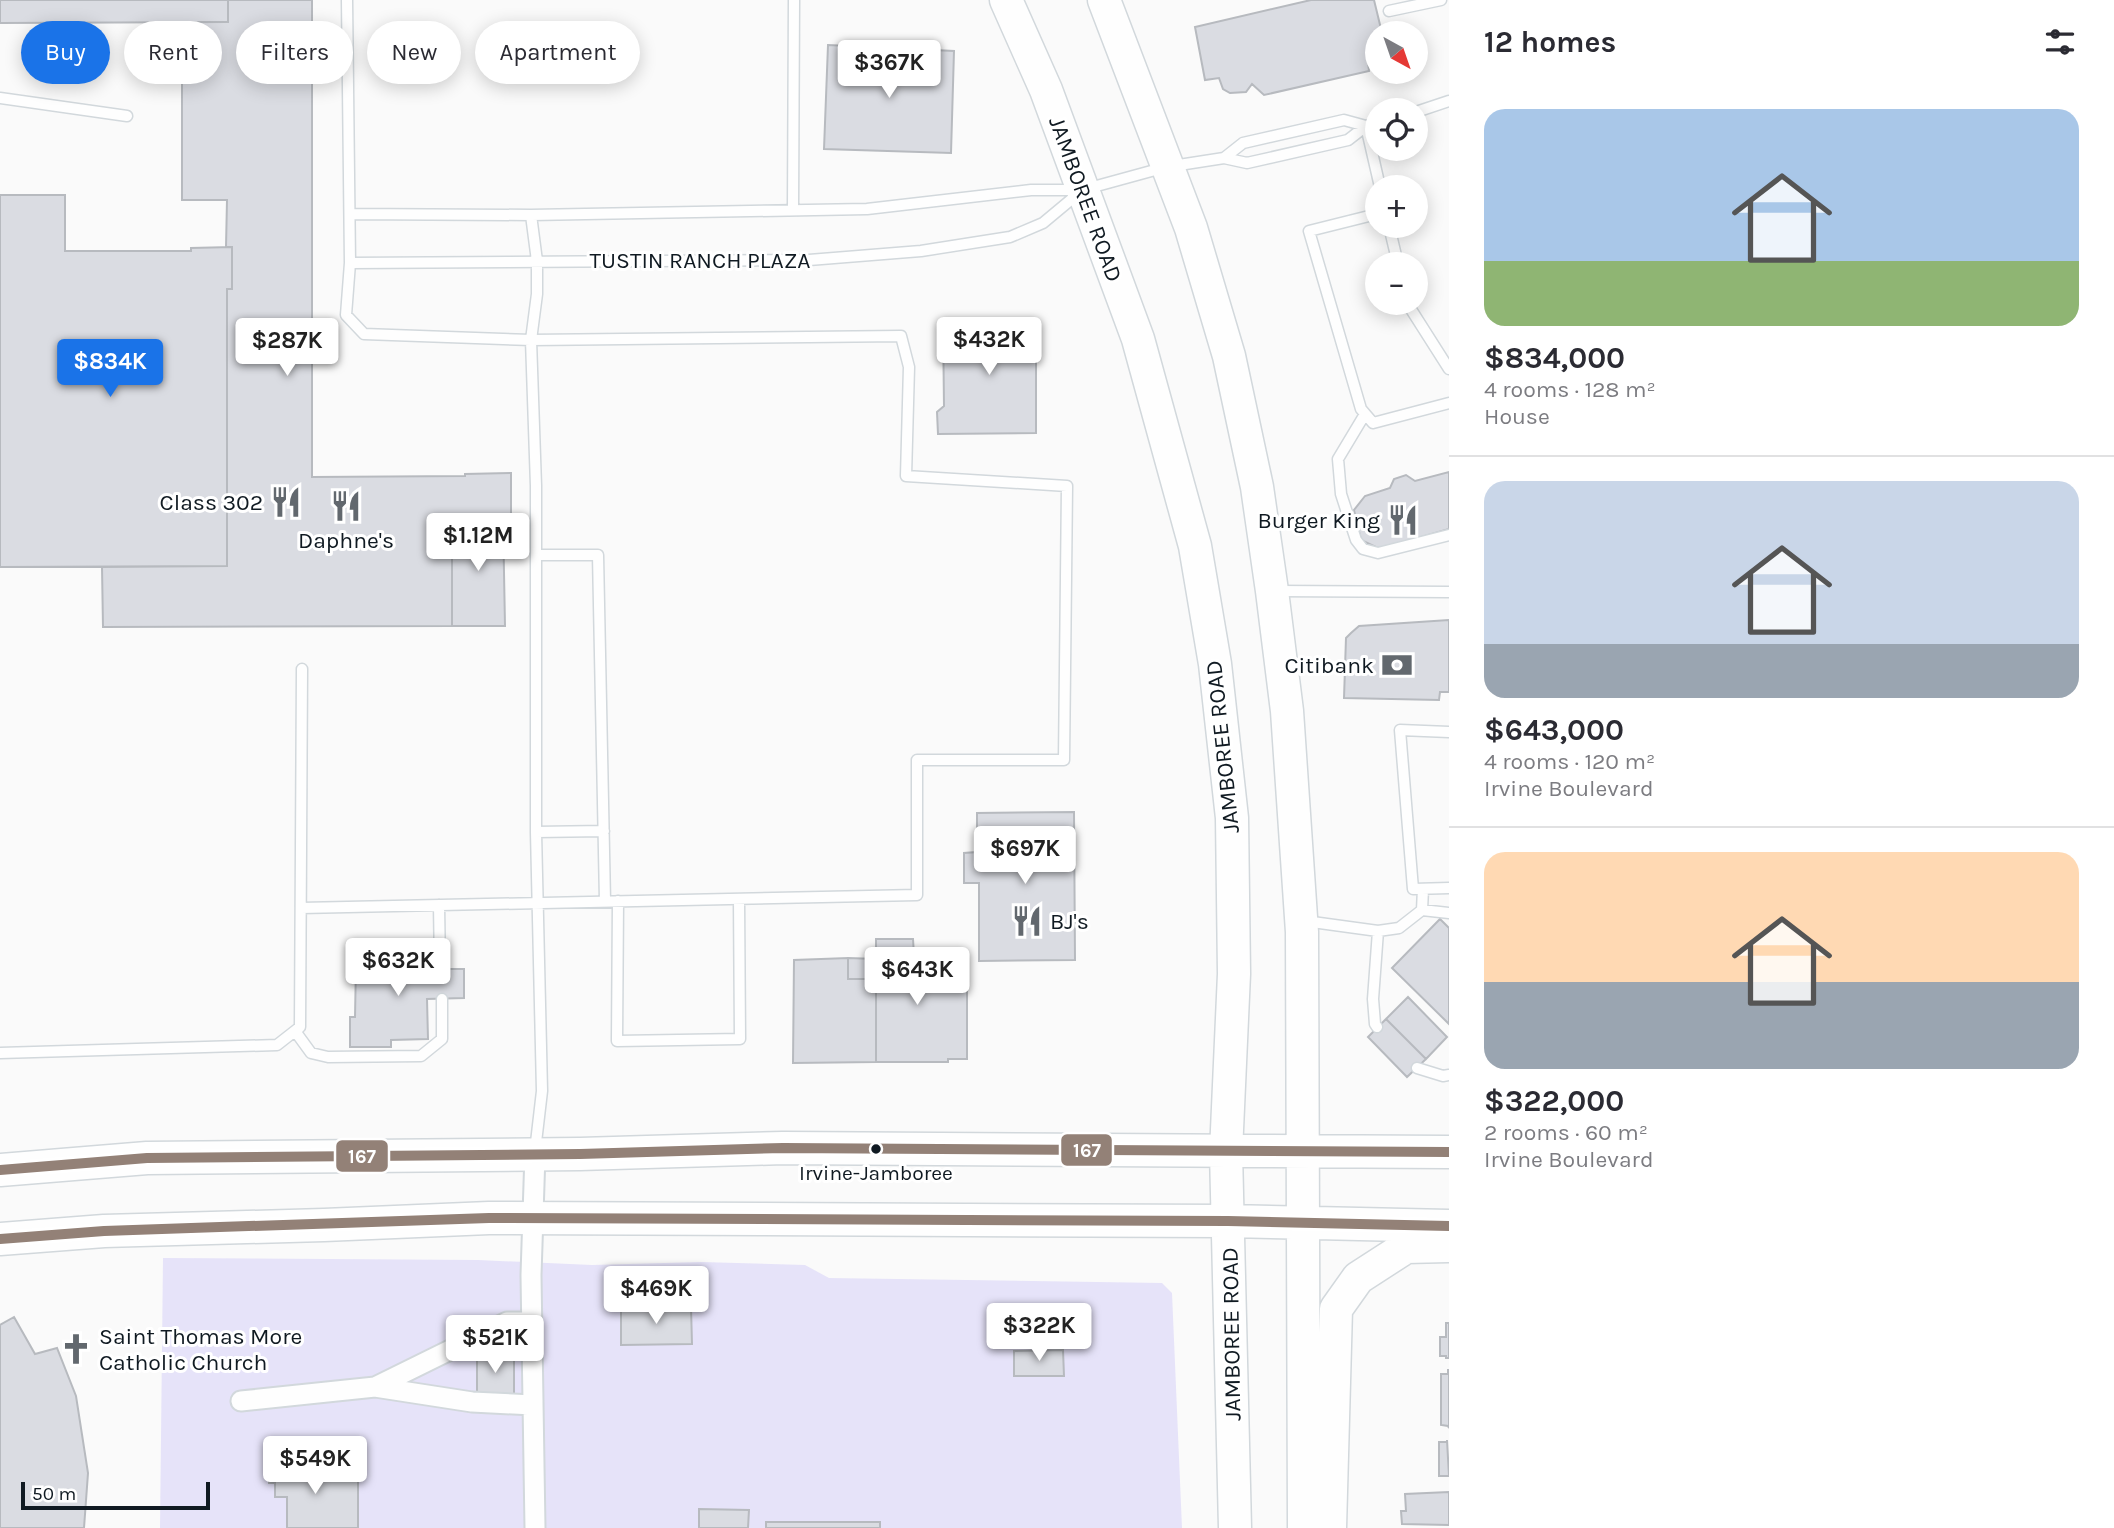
<!DOCTYPE html>
<html lang="en">
<head>
<meta charset="utf-8">
<style>
	:root { --surface:#fff; --page:#f2f2f3; --text:#2b2b33; --muted:#7c7c81; --line:#e1e1e2; --accent:#1a73e8 }
	body { margin:0; font-family:Karla,sans-serif; background:var(--page); color:var(--text); height:100vh; display:flex; flex-direction:column; font-size:26px; white-space:nowrap }
	* { box-sizing:border-box; margin:0 }
	p { font-size:23px; color:var(--muted) }
	.icon { flex:none; width:38px; height:38px; fill:none; stroke:currentColor; stroke-width:2; stroke-linecap:round; stroke-linejoin:round }
	.map { position:relative; flex:1; overflow:hidden }
	.panel { display:flex; flex-direction:column; background:var(--surface); width:665px }
	.panel>* { flex:none }
	.hud { position:absolute; left:21px; top:21px; width:665px; height:63px; display:flex; gap:14px }
	.needle { width:46px; rotate:140deg }
	.buttons { position:absolute; left:1365px; top:21px; display:grid; gap:14px }
	.buttons a { display:grid; place-items:center; width:63px; height:63px; border-radius:50%; background:var(--surface); box-shadow:0 4px 18px #0003; font-size:35px }
	.scale { position:absolute; left:21px; bottom:18px; width:189px; box-sizing:border-box; padding-left:7px; border:4px solid #101a22; border-top:0; font-size:19px; line-height:24px; white-space:nowrap; color:#101a22; -webkit-text-stroke:5px #fff; paint-order:stroke }
	.price { position:absolute; translate:-50% -60px; padding:0 16px; border-radius:7px; background:#fff; color:#222; font-size:23px; line-height:46px; filter:drop-shadow(0 2px 4px #0008) }
	.price::after { content:''; position:absolute; left:50%; top:42px; width:21px; height:16px; margin-left:-10px; background:inherit; clip-path:polygon(0 0,100% 0,50% 100%) }
	.price.selected { background:var(--accent); color:#fff }
	ul { padding:0; list-style:none }
	li { display:grid; align-content:center; gap:14px; height:371px; padding:0 35px }
	li+li { border-top:2px solid var(--line) }
	li span { display:grid; place-items:center; height:217px; border-radius:21px; color:#555 }
	li>.icon { margin-inline-start:auto }
	span .icon { width:126px; height:126px; fill:#fffc; stroke-width:1 }
	li b { font-size:30px }
	h2 { display:flex; justify-content:space-between; align-items:center; height:84px; padding:0 35px; font-size:30px }
	.pill { padding:0 24px; border-radius:32px; background:var(--surface); box-shadow:0 4px 18px #0003; font-size:24px; line-height:63px }
	.pill.selected { background:var(--accent); color:#fff }
	main { display:flex; flex:1; min-height:0 }
	.map>svg:first-child { display:block }
	.green { fill:#e6e3f9 }
	.building { fill:#dadce2; stroke:#b7babf; stroke-width:2 }
	.lines { fill:none; stroke-linecap:round; stroke-linejoin:round }
	.service-casing { stroke:#d2d8dc; stroke-width:13 }
	.minor-casing { stroke:#d2d8dc; stroke-width:23 }
	.primary-casing { stroke:#d2d8dc; stroke-width:35 }
	.service { stroke:#fefefe; stroke-width:10 }
	.minor { stroke:#fefefe; stroke-width:19 }
	.primary { stroke:#fefefe; stroke-width:32 }
	.bus-1-casing { stroke:#fff; stroke-width:16 }
	.bus-1 { stroke:#938177; stroke-width:10 }
	.bus-dot { fill:#101a22; stroke:#fff; stroke-width:2.5 }
	.labels { text-anchor:middle; stroke-width:6; stroke-linejoin:round; paint-order:stroke }
	.bus-label { font-size:21px; fill:#101a22; stroke:#fff }
	.street-label { font-size:23px; fill:#101a22; stroke:#fff }
	.poi-label { font-size:23px; fill:#101a22; stroke:#fff; text-anchor:end }
	.line-badge { stroke:#fff; stroke-width:2.5 }
	.badge-label { font-size:19px; text-anchor:middle; font-weight:bold; fill:#fff }
</style>
</head>
<body>
<main>
<div class="map">
<svg width="1449" height="1528" viewBox="0 0 1449 1528">
	<rect width="100%" height="100%" fill="#fafafa"/>
	<path class="green" d="M 163,1258 L 478,1260 L 592,1265 L 701,1262 L 805,1265 L 829,1278 L 1162,1283 L 1172,1293 L 1182,1528 L 160,1528 Z"/>
	<path class="building" d="M 0,0 L 228,0 L 228,22 L 0,23 Z
		M 228,0 L 312,0 L 312,477 L 465,476 L 465,474 L 511,473 L 511,519 L 452,519 L 452,626 L 103,627 L 102,567 L 227,566 L 227,289 L 232,289 L 232,247 L 226,247 L 227,200 L 182,200 L 182,22 L 228,22 Z
		M 1311,0 L 1374,0 L 1382,33 L 1377,33 L 1377,59 L 1368,62 L 1369,71 L 1264,95 L 1252,84 L 1246,92 L 1230,93 L 1223,89 L 1219,78 L 1205,80 L 1195,27 Z
		M 828,45 L 954,51 L 951,153 L 824,149 Z
		M 0,195 L 65,195 L 65,251 L 191,251 L 191,248 L 232,247 L 232,289 L 227,289 L 227,566 L 0,567 Z
		M 1036,319 L 1036,433 L 938,434 L 937,412 L 944,406 L 943,320 Z
		M 1449,472 L 1449,529 L 1380,549 L 1361,540 L 1354,510 L 1365,496 L 1390,488 L 1394,479 L 1406,475 L 1415,481 Z
		M 452,519 L 503,519 L 505,626 L 452,626 Z
		M 1449,620 L 1449,692 L 1440,692 L 1439,700 L 1344,698 L 1346,638 L 1351,633 L 1359,626 Z
		M 1074,812 L 1075,960 L 979,961 L 979,883 L 964,883 L 964,853 L 977,852 L 977,813 Z
		M 1440,919 L 1449,928 L 1449,1024 L 1392,968 Z
		M 876,939 L 913,939 L 914,955 L 948,955 L 948,986 L 967,986 L 967,1059 L 948,1059 L 948,1062 L 876,1062 Z
		M 377,946 L 407,946 L 407,964 L 428,963 L 428,969 L 464,969 L 464,998 L 427,999 L 428,1039 L 391,1040 L 391,1047 L 350,1047 L 350,1017 L 355,1017 L 356,964 L 377,964 Z
		M 848,958 L 848,979 L 876,979 L 876,1062 L 793,1063 L 794,960 Z
		M 848,958 L 876,959 L 876,979 L 848,979 Z
		M 1408,997 L 1447,1037 L 1426,1059 L 1386,1019 Z
		M 1386,1019 L 1426,1059 L 1407,1077 L 1368,1037 Z
		M 691,1307 L 692,1344 L 621,1345 L 621,1308 Z
		M 14,1317 L 35,1354 L 57,1348 L 76,1396 L 88,1473 L 84,1528 L 0,1528 L 0,1325 Z
		M 1446,1323 L 1449,1323 L 1449,1358 L 1446,1358 L 1446,1356 L 1440,1356 L 1440,1337 L 1446,1337 Z
		M 1063,1350 L 1064,1376 L 1014,1376 L 1014,1351 Z
		M 477,1355 L 514,1355 L 514,1395 L 477,1396 Z
		M 1448,1370 L 1449,1370 L 1449,1428 L 1448,1426 L 1441,1425 L 1441,1374 L 1448,1374 Z
		M 1447,1440 L 1449,1476 L 1439,1476 L 1439,1442 L 1447,1442 Z
		M 269,1461 L 316,1461 L 315,1479 L 358,1479 L 358,1528 L 287,1528 L 287,1497 L 275,1497 L 275,1483 L 269,1483 Z
		M 1449,1492 L 1449,1525 L 1402,1524 L 1401,1511 L 1406,1511 L 1405,1494 Z
		M 699,1509 L 749,1510 L 748,1528 L 699,1528 Z
		M 766,1522 L 880,1522 L 880,1528 L 766,1528 Z"/>
	<g class="lines">
		<defs>
			<path id="service" d="M 347,0 L 350,263 L 809,260 L 921,251 L 1010,237 L 1043,223 L 1079,193
				M 1389,11 L 1441,0
				M 0,98 L 127,116
				M 1416,112 L 1449,101
				M 1366,126 L 1380,187
				M 1224,158 L 1243,143 L 1344,120 L 1366,126
				M 793,209 L 794,0
				M 350,214 L 531,215 L 867,209 L 1031,190 L 1082,190 L 1166,167 L 1224,158 L 1247,163 L 1348,140 L 1366,126 L 1377,123
				M 1377,214 L 1309,231 L 1361,409 L 1373,423 L 1449,403
				M 531,215 L 537,261 L 537,294 L 531,340 L 536,486 L 536,832 L 542,1091 L 535,1151
				M 1389,226 L 1398,264
				M 1407,303 L 1449,369
				M 1365,414 L 1338,459 L 1341,494 L 1356,540 L 1363,549 L 1378,553 L 1449,535
				M 536,555 L 598,555 L 605,901
				M 1275,591 L 1449,592
				M 1449,732 L 1400,730 L 1413,889 L 1449,888
				M 536,832 L 604,831
				M 618,901 L 617,1041 L 740,1039 L 739,899
				M 439,905 L 440,968
				M 301,908 L 917,895 L 917,760 L 1064,760 L 1067,486 L 906,476 L 909,367 L 901,336 L 531,340 L 364,334 L 346,315 L 350,263
				M 1422,910 L 1449,913
				M 1305,921 L 1378,931 L 1373,999 L 1375,1024 L 1377,1027
				M 1378,931 L 1399,928 L 1422,910 L 1423,889
				M 295,1031 L 311,1053 L 328,1057 L 421,1056 L 442,1039 L 442,999
				M 0,1053 L 277,1045 L 300,1027 L 302,669
				M 1417,1068 L 1443,1076 L 1449,1075"/>
			<path id="minor" d="M 535,1154 L 531,1275 L 535,1528
				M 375,1387 L 507,1322 L 532,1322
				M 241,1401 L 375,1387 L 472,1402 L 533,1405"/>
			<path id="primary" d="M 1006,0 L 1046,90 L 1138,339 L 1195,546 L 1215,664 L 1232,818 L 1234,974 L 1226,1152 L 1235,1528
				M 1104,0 L 1191,228 L 1229,356 L 1257,487 L 1272,591 L 1287,711 L 1302,932 L 1304,1528
				M 0,1170 L 147,1158 L 580,1154 L 783,1148 L 1449,1152
				M 0,1239 L 104,1231 L 324,1225 L 489,1218 L 1228,1221 L 1449,1226
				M 1330,1528 L 1336,1309 L 1358,1278 L 1406,1247 L 1448,1246"/>
		</defs>
		<use href="#service" class="service-casing"/>
		<use href="#minor" class="minor-casing"/>
		<use href="#primary" class="primary-casing"/>
		<use href="#service" class="service"/>
		<use href="#minor" class="minor"/>
		<use href="#primary" class="primary"/>
		<defs>
			<path id="bus-1" d="M 0,1170 L 147,1158 L 580,1154 L 783,1148 L 1449,1152
				M 0,1239 L 104,1231 L 489,1218 L 1228,1221 L 1449,1226"/>
		</defs>
		<use href="#bus-1" class="bus-1-casing"/>
		<use href="#bus-1" class="bus-1"/>
	</g>
	<defs>
		<symbol id="restaurant-bare" viewBox="-9 -9 18 18"><path d="M-5-6h1v4h1v-4h1v4h1v-4h1v5L-1.5 .5V6h-2V.5L-5-1ZM5-6V6H3V1.5H1.5Q1.5-4 5-6Z" fill="#62686e" stroke="#fff" stroke-width="2.5" paint-order="stroke"/></symbol>
		<symbol id="bank-bare" viewBox="-9 -9 18 18"><path d="M-6-4H6V4H-6ZM0-2.3a2.3 2.3 0 1 0 0 4.6a2.3 2.3 0 1 0 0-4.6Z" fill="#62686e" stroke="#fff" stroke-width="2.5" paint-order="stroke"/></symbol>
		<symbol id="church-bare" viewBox="-9 -9 18 18"><path d="M-1.2-6h2.4v3.5h3.3v2.4h-3.3V6h-2.4V-.1h-3.3v-2.4h3.3Z" fill="#62686e" stroke="#fff" stroke-width="2.5" paint-order="stroke"/></symbol>
	</defs>
	<g fill-rule="evenodd">
		<use href="#restaurant-bare" x="264" y="480" width="44" height="44"/>
		<use href="#restaurant-bare" x="324" y="484" width="44" height="44"/>
		<use href="#restaurant-bare" x="1381" y="498" width="44" height="44"/>
		<use href="#bank-bare" x="1375" y="643" width="44" height="44"/>
		<use href="#restaurant-bare" x="1005" y="899" width="44" height="44"/>
		<use href="#church-bare" x="54" y="1327" width="44" height="44"/>
	</g>
	<circle class="bus-dot" cx="876" cy="1149" r="6"/>
	<g class="labels">
		<g class="bus-label">
			<text x="876" y="1180">Irvine-Jamboree</text>
		</g>
		<g class="street-label">
			<text transform="translate(1086 199) rotate(70)" y="8">JAMBOREE ROAD</text>
			<text x="700" y="268">TUSTIN RANCH PLAZA</text>
			<text transform="translate(1222 747) rotate(-96)" y="8">JAMBOREE ROAD</text>
			<text transform="translate(1231 1334) rotate(-91)" y="8">JAMBOREE ROAD</text>
		</g>
		<g class="poi-label">
			<text x="263" y="510">Class 302</text>
			<text x="1380" y="528">Burger King</text>
			<text x="346" y="548" text-anchor="middle">Daphne's</text>
			<text x="1374" y="673">Citibank</text>
			<text x="1050" y="929" text-anchor="start">BJ's</text>
			<text x="99" y="1344" text-anchor="start">Saint Thomas More<tspan x="99" dy="26">Catholic Church</tspan></text>
		</g>
	</g>
	<g class="line-badge">
		<rect x="1060" y="1133" width="53" height="34" rx="7" fill="#938177"/>
		<rect x="335" y="1139" width="54" height="34" rx="7" fill="#938177"/>
	</g>
	<g class="badge-label">
		<text x="1087" y="1157">167</text>
		<text x="362" y="1163">167</text>
	</g>
</svg>
<div class="buttons">
<a><svg class="needle" viewBox="-14 -14 28 28"><path d="M0-13l5 13h-10z" fill="#e53935"/><path d="M0 13l5-13h-10z" fill="#7c7c81"/></svg></a>
<a><svg class="icon" aria-label="locate" viewBox="0 0 24 24"><circle cx="12" cy="12" r="6"/><path d="M12 2v4M12 18v4M2 12h4M18 12h4"/></svg></a>
<a>+</a>
<a>−</a>
</div>
<div class="scale">50 m</div>
<b class="price" style="left:889px;top:100px">$367K</b>
<b class="price" style="left:989px;top:377px">$432K</b>
<b class="price" style="left:287px;top:378px">$287K</b>
<b class="price selected" style="left:110px;top:399px">$834K</b>
<b class="price" style="left:478px;top:573px">$1.12M</b>
<b class="price" style="left:1025px;top:886px">$697K</b>
<b class="price" style="left:398px;top:998px">$632K</b>
<b class="price" style="left:917px;top:1007px">$643K</b>
<b class="price" style="left:656px;top:1326px">$469K</b>
<b class="price" style="left:1039px;top:1363px">$322K</b>
<b class="price" style="left:495px;top:1375px">$521K</b>
<b class="price" style="left:315px;top:1496px">$549K</b>
<div class="hud">
<a class="pill selected">Buy</a>
<a class="pill">Rent</a>
<a class="pill">Filters</a>
<a class="pill">New</a>
<a class="pill">Apartment</a>
</div>
</div>
<section class="panel">
<h2>12 homes<svg class="icon" aria-label="filters" viewBox="0 0 24 24"><path d="M4 7h16M4 17h16"/><circle cx="9" cy="7" r="2"/><circle cx="15" cy="17" r="2"/></svg></h2>
<ul>
<li><span style="background:linear-gradient(#a9c7e8 70%,#8fb573 0)"><svg class="icon" aria-label="home" viewBox="0 0 24 24"><path d="M3 11l9-7 9 7M6 9v11h12V9"/></svg></span><div><b>$834,000</b><p>4 rooms · 128 m²</p><p>House</p></div></li>
<li><span style="background:linear-gradient(#c9d6e8 75%,#9aa5b1 0)"><svg class="icon" aria-label="home" viewBox="0 0 24 24"><path d="M3 11l9-7 9 7M6 9v11h12V9"/></svg></span><div><b>$643,000</b><p>4 rooms · 120 m²</p><p>Irvine Boulevard</p></div></li>
<li><span style="background:linear-gradient(#ffd9b3 60%,#9aa5b1 0)"><svg class="icon" aria-label="home" viewBox="0 0 24 24"><path d="M3 11l9-7 9 7M6 9v11h12V9"/></svg></span><div><b>$322,000</b><p>2 rooms · 60 m²</p><p>Irvine Boulevard</p></div></li>
</ul>
</section>
</main>
</body>
</html>
